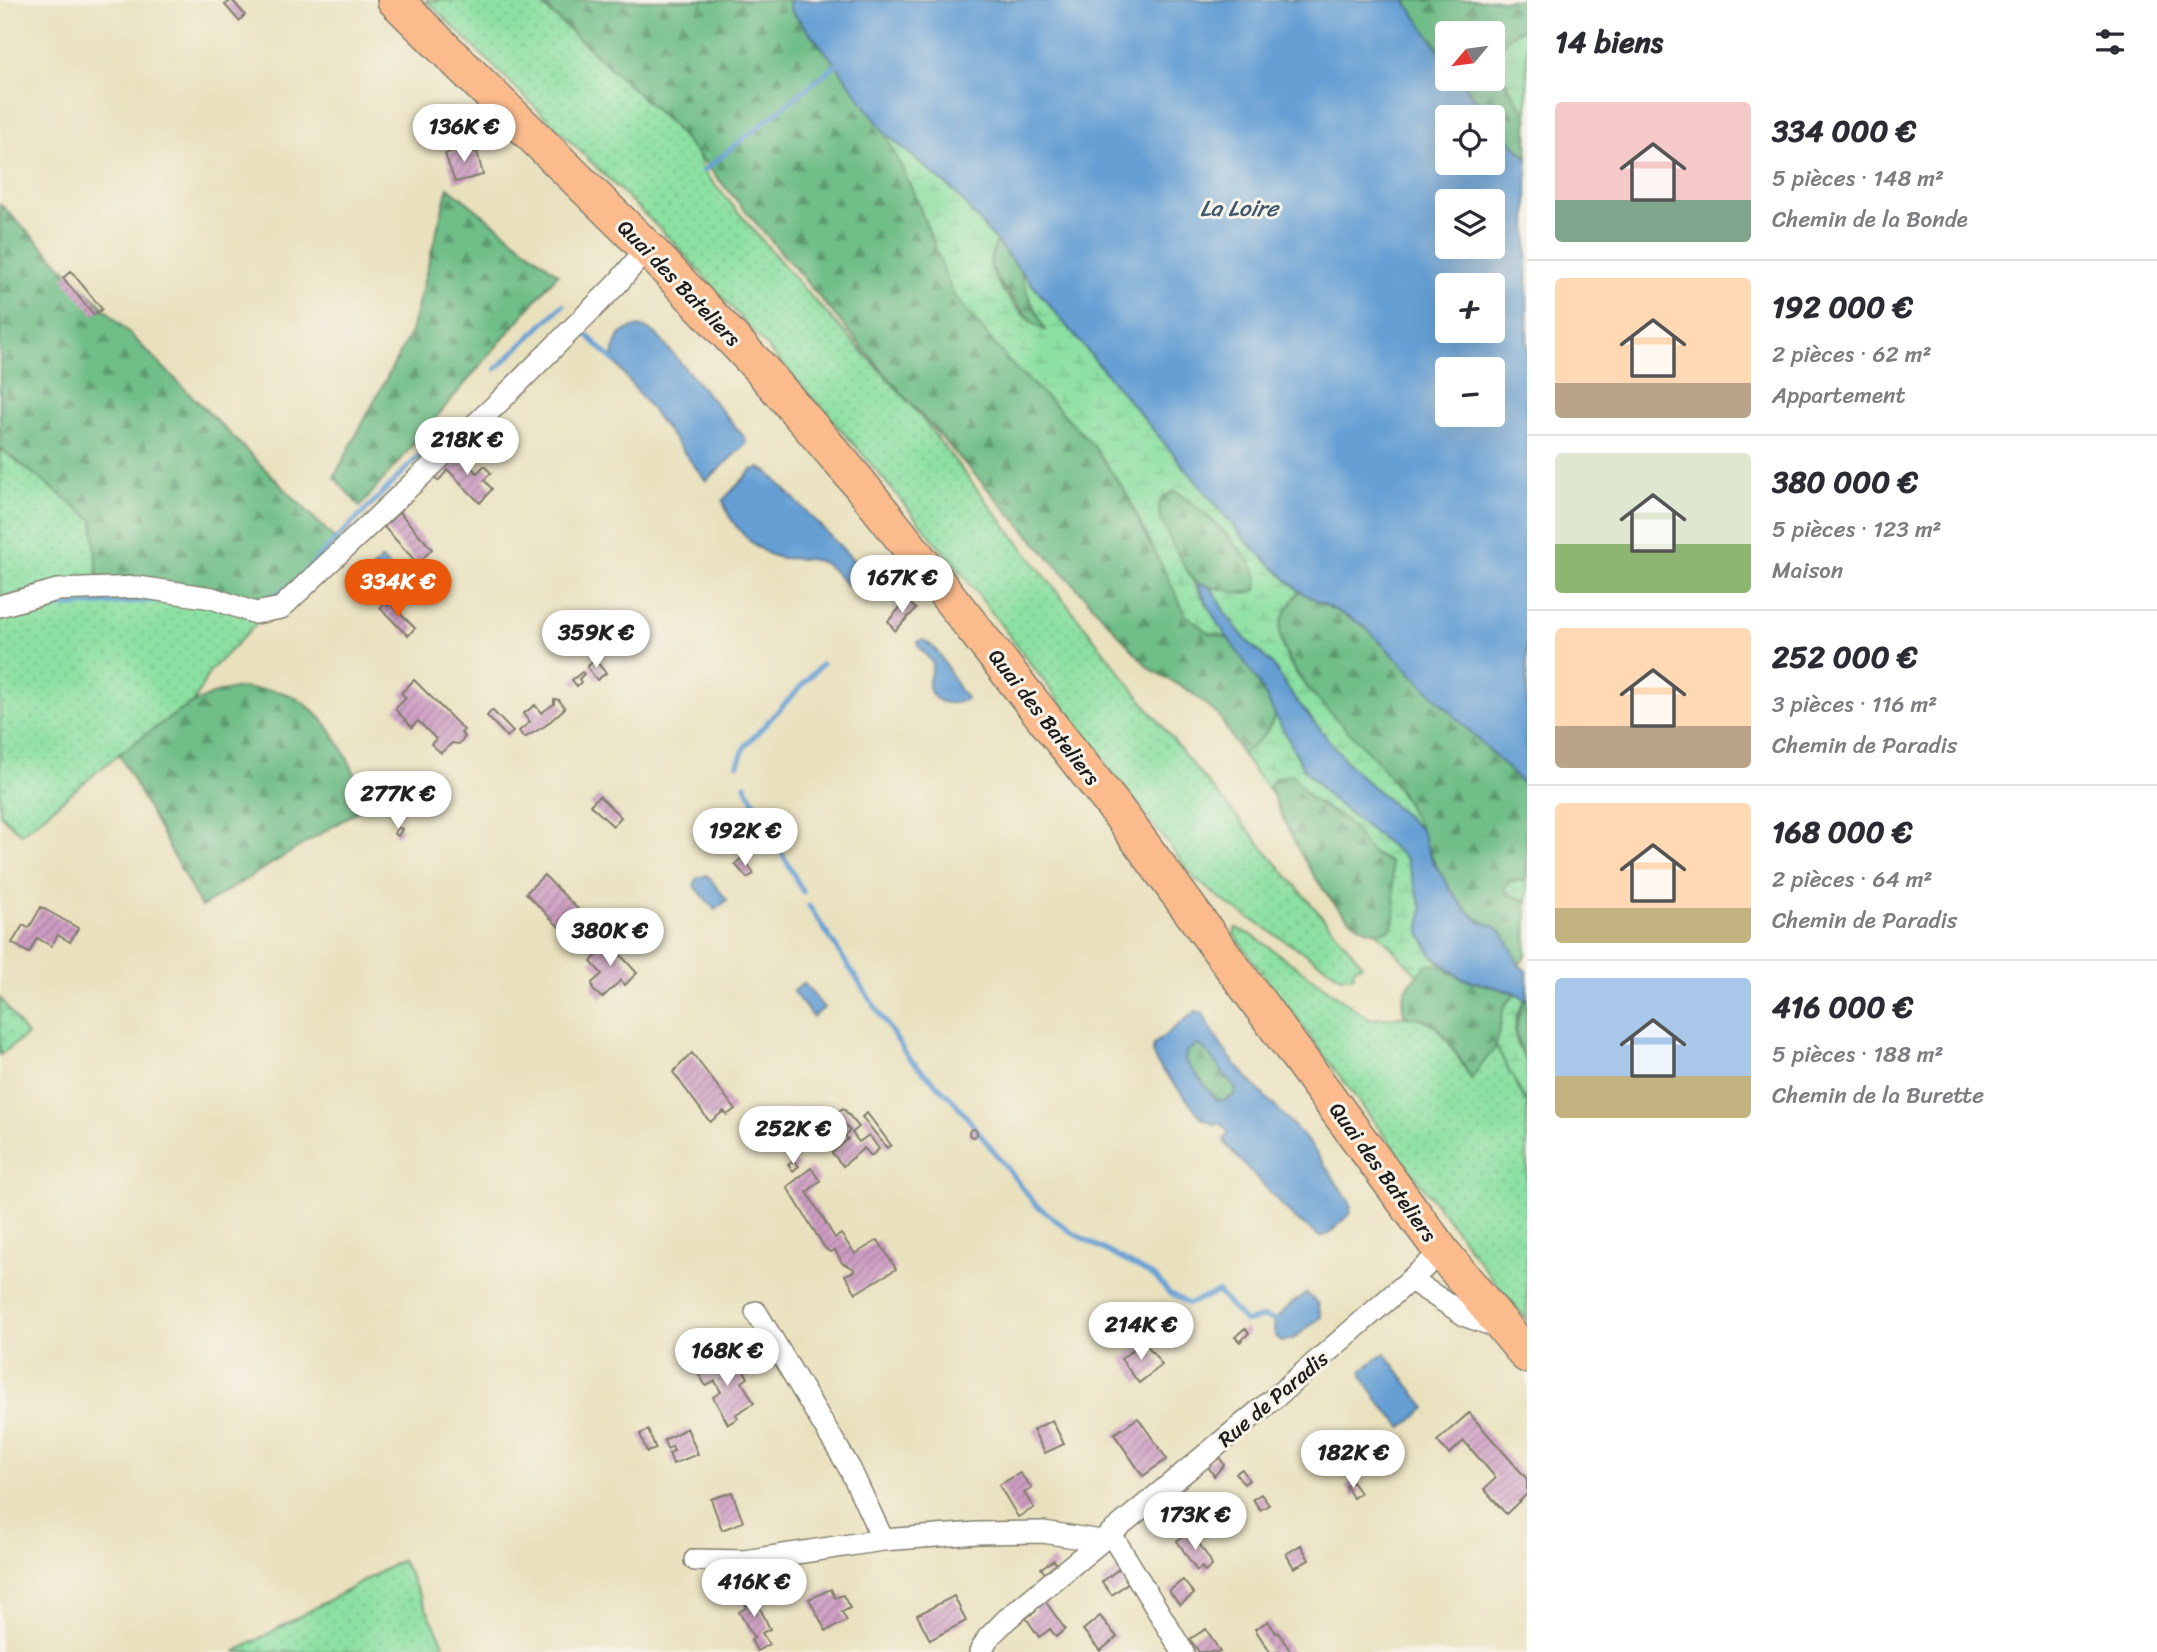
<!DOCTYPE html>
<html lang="fr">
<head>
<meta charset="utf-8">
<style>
	:root { --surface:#fff; --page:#f2f2f3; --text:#2b2b33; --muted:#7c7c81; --line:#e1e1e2; --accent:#ea580c }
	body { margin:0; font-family:Sriracha,sans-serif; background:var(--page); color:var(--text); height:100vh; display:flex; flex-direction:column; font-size:26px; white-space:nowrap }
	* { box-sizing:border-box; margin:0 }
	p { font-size:23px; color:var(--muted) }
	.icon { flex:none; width:38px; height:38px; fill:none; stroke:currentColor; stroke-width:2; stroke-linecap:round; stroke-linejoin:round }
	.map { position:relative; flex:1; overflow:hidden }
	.side { display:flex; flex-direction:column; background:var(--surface); width:630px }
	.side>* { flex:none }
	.needle { width:46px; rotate:241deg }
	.controls { position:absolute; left:1435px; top:21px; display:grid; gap:14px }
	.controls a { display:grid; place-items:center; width:70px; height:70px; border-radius:7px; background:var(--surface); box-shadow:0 7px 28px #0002; font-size:35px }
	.price { position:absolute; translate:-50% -60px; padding:0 16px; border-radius:24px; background:#fff; color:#222; font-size:23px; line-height:46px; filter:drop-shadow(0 2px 4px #0008) }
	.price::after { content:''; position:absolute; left:50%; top:42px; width:21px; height:16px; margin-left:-10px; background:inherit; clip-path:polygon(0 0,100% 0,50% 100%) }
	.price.on { background:var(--accent); color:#fff }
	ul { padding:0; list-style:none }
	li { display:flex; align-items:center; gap:21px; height:175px; padding:0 28px }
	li+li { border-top:2px solid var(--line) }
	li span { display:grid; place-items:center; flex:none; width:196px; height:140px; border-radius:7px; color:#555 }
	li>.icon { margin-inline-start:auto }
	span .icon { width:84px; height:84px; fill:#fffc; stroke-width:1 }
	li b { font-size:30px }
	h2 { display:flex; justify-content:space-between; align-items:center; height:84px; padding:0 28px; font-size:30px }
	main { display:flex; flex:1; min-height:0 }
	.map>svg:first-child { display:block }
	.grass { fill:url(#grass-dots); stroke:#547e5f; stroke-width:2 }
	.forest { fill:url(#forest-firs); stroke:#466d52; stroke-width:2 }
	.wetland { fill:url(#wetland-marsh); stroke:#547e5f; stroke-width:2 }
	.water { fill:#659fd4; stroke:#405e78; stroke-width:2; fill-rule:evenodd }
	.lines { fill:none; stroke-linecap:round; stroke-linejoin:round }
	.stream { stroke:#659fd4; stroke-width:5 }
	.building { fill:url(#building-hatch) }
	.street-casing { stroke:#827e6d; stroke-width:24 }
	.primary-casing { stroke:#827e6d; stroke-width:38 }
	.street { stroke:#fff; stroke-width:21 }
	.primary { stroke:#fbbb8d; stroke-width:35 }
	.labels { text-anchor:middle; stroke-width:6; stroke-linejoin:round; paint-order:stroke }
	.street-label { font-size:21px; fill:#1c1c1c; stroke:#f7f3e8 }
	.water-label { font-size:23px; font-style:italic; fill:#3d576f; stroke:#f7f3e8 }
</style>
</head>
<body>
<main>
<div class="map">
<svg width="1527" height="1652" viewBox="0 0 1527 1652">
	<defs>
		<pattern id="grass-dots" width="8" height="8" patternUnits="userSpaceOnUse" patternTransform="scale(1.75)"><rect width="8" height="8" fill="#8be0a2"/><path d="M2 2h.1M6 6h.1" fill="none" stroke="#77c08b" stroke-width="1.8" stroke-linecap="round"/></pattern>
		<pattern id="forest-firs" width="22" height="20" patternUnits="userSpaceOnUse" patternTransform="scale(1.75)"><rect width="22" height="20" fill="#70be88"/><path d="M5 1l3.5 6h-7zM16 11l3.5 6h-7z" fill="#5b9a6e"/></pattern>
		<pattern id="wetland-marsh" width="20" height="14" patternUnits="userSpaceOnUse" patternTransform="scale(1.75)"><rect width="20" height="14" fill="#8be0a2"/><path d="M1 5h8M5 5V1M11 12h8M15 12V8" fill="none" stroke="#77c08b"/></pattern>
		<pattern id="building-hatch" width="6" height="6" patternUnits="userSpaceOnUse" patternTransform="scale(1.75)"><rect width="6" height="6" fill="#ce9dc3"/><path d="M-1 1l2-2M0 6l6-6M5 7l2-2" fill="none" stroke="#a67f9e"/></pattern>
	</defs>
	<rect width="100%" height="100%" fill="#f7f3e8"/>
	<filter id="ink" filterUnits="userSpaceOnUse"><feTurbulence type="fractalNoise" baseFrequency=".0143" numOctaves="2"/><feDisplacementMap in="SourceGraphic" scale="14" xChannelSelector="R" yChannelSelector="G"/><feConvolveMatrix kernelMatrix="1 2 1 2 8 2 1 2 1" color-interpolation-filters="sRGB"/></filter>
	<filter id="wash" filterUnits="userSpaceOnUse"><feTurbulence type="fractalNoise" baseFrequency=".00686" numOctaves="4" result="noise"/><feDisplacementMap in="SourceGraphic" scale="28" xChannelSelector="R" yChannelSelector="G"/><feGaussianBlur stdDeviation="1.57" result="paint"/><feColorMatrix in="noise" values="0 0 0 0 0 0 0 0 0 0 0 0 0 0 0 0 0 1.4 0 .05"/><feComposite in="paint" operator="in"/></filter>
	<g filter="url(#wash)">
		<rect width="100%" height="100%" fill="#e9e1be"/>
		<path class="grass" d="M 426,0 L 537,0 L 674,127 L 699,156 L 703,171 L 803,288 L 904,396 L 1196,769 L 1355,955 L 1362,965 L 1354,968 L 1353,977 L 1342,977 L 1229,905 L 1195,879 L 960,571 L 860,451 L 674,243 Z
			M 0,448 L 94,520 L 98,579 L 0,598 Z
			M 138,587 L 268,612 L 209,672 L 193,704 L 119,754 L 21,834 L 0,814 L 0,607 Z
			M 1236,928 L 1252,935 L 1369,1019 L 1416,1016 L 1440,1029 L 1471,1078 L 1496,1046 L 1527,1104 L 1527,1320 L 1501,1290 L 1253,961 L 1234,934 Z
			M 0,998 L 27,1035 L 0,1055 Z
			M 402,1560 L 444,1644 L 430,1652 L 235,1652 Z"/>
		<path class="forest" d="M 537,0 L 789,0 L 790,9 L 835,63 L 885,133 L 914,193 L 1060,410 L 1092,444 L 1125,491 L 1148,540 L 1208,632 L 1229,638 L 1257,680 L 1276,715 L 1264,736 L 1242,755 L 1219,716 L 1191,692 L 1149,668 L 904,396 L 674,127 Z
			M 1405,0 L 1527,0 L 1527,27 L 1516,31 L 1504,81 L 1527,114 L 1527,158 L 1496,126 L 1493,117 L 1489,117 L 1460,79 L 1493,79 L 1493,33 L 1447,33 L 1447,62 Z
			M 448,187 L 558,274 L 360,507 L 334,477 L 411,332 Z
			M 0,204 L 338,542 L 285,593 L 255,604 L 98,579 L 93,520 L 0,448 Z
			M 996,241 L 1020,270 L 1028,294 L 1046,330 L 1037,328 L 996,279 L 990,263 Z
			M 1174,491 C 1195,501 1253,555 1258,579 C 1258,582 1257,586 1256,590 C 1239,596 1214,592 1198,583 C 1185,576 1157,520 1159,506 C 1161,497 1167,495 1174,491 Z
			M 1299,591 L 1363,625 L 1527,788 L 1527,881 L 1511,881 L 1505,887 L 1507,894 L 1527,901 L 1526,956 L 1519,965 L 1494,926 C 1444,912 1425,830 1399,790 C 1368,744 1293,690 1281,639 C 1276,620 1290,606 1299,591 Z
			M 240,688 C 254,690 271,688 284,693 C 329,708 351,765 369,804 L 201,907 L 119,754 C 155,729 195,692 240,688 Z
			M 1292,773 L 1318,804 L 1348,822 L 1372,853 L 1390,862 C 1392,866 1396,914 1395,920 C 1395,922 1391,928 1389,930 C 1342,949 1281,822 1270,786 L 1274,778 Z
			M 1427,964 L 1442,966 L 1461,978 L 1516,993 L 1504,1006 L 1496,1046 L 1471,1079 C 1456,1053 1440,1014 1406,1017 C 1395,997 1412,979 1427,964 Z
			M 1525,999 L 1527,1001 L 1527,1063 C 1515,1039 1512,1024 1525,999 Z
			M 1197,1044 L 1203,1047 L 1236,1089 L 1234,1096 L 1223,1101 L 1216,1099 L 1185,1061 L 1186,1052 Z"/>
		<path class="wetland" d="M 1527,27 L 1527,114 C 1506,83 1476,46 1527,27 Z
			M 885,133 L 955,192 L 996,241 C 994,247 990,256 990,263 C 990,280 1029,327 1045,330 L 1028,294 L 1020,270 L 1246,541 L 1299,591 C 1291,605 1278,618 1280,634 C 1284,681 1353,730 1381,766 C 1397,785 1409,808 1421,830 L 1351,768 L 1295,699 L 1271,663 L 1247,641 L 1225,613 L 1211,587 L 1245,594 L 1256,590 C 1257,586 1258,582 1258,579 C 1253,555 1195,501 1174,491 C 1167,495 1161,497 1159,506 C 1156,526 1215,618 1229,638 L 1208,632 L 1186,615 L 1125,491 L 1092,444 L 1060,410 L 1011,364 L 953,294 L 914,193 Z
			M 1276,715 L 1304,769 L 1329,797 L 1406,858 L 1422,908 L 1420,933 L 1432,955 L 1442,966 L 1427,964 L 1418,976 L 1377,932 L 1389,930 C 1391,928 1395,922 1395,920 C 1396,914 1392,866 1390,862 L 1372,853 L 1348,822 L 1310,798 L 1292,774 L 1274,778 L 1270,786 L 1274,797 L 1242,755 L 1264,736 Z
			M 1511,881 L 1527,881 L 1527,901 L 1507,893 L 1505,887 Z
			M 1516,993 L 1525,999 L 1516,1016 L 1515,1030 L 1517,1044 L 1527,1063 L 1527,1104 L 1496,1046 L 1504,1006 Z"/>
		<path class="water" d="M 789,0 L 1405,0 L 1447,62 L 1447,79 L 1460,79 L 1489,117 L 1447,117 L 1447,163 L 1493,163 L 1493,122 L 1527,158 L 1527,788 L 1363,625 L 1299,591 L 1246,541 L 955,192 L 885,133 L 835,63 L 790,9 ZM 1447,201 L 1493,201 L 1493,247 L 1447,247 ZM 1447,285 L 1493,285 L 1493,331 L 1447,331 ZM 1447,369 L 1493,369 L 1493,415 L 1447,415 Z
			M 640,326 L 655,333 L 745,438 L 746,444 L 706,481 L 614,361 C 612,341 619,330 640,326 Z
			M 760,468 L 768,472 L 866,573 L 868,579 L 859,590 C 844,589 837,571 825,564 C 812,557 796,559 782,558 C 758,555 728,523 723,500 L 752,470 Z
			M 382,559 L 403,581 L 393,590 L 372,569 Z
			M 1197,583 L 1211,587 L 1225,613 L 1247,641 L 1271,663 L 1295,699 L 1351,767 L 1421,830 L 1433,862 L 1463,907 L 1480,922 L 1494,926 L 1504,934 L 1519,965 L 1527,971 L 1527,1001 L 1516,993 L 1461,978 L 1432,955 L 1420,933 L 1422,908 L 1406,858 L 1329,797 L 1304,769 L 1257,680 L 1216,621 Z
			M 923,640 C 946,652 950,682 967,699 C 951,708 927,703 929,680 C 930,675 932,669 933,663 L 918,646 L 918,641 Z
			M 707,875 L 727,900 L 715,910 L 694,885 L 697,878 Z
			M 804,983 L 824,1008 L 813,1017 L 793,992 Z
			M 1196,1011 L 1203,1013 C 1224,1062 1266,1095 1301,1134 C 1320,1154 1334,1181 1351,1204 L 1350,1213 L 1329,1234 L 1320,1237 L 1294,1218 L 1227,1146 L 1224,1140 L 1228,1132 L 1221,1123 L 1213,1124 L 1202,1118 L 1156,1062 L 1152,1052 L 1154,1044 ZM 1197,1045 L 1203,1047 L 1236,1089 L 1234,1096 L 1223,1101 L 1216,1099 L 1185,1061 L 1186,1052 Z
			M 1306,1293 L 1318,1303 L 1321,1317 L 1293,1339 L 1281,1342 C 1260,1322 1292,1304 1306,1293 Z
			M 1385,1353 L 1426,1408 L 1403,1428 L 1378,1401 L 1361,1374 L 1363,1369 Z"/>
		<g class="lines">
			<path class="stream" d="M 703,171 L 840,62
				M 588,336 L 614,361
				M 496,369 L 563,305
				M 299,577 L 452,423
				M 274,596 L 292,584
				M 27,609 L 157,600
				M 738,764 L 745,746 L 822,664
				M 745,785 L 803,892
				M 809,906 L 908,1057 L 955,1102 L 1035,1204 L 1071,1232 L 1155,1277 L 1169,1293 L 1189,1304 L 1218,1292 L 1245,1322 L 1263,1317 L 1280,1321"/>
		</g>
		<g id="blocks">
			<path class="building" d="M 232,0 L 245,15 L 239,21 L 225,5 Z
				M 468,145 L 470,153 L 477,151 L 483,175 L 455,182 L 445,154 Z
				M 71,271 L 102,309 L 94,315 L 63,278 Z
				M 457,452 L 477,473 L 484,466 L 491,473 L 484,480 L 492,489 L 480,503 L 448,470 L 438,481 L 433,476 Z
				M 399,512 L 432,549 L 418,564 L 384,527 Z
				M 907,600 L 916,609 L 895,631 L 888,621 Z
				M 385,603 L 388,606 L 390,603 L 415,628 L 408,636 L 380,608 Z
				M 595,660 L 606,673 L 597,680 L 587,667 Z
				M 582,672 L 584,674 L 579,679 L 581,682 L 577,686 L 572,680 Z
				M 414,680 L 464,730 L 461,733 L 465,737 L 459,744 L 452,743 L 441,753 L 431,744 L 436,739 L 418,721 L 412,727 L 395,709 L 406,698 L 401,693 Z
				M 554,699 L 559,700 L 565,708 L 545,726 L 524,738 L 519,731 L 530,722 L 523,714 L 535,705 L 541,713 L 554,704 Z
				M 492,710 L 513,732 L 507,737 L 487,716 Z
				M 599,796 L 621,817 L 613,826 L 590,805 Z
				M 397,827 L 402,829 L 398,836 L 394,834 Z
				M 743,857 L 754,874 L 747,878 L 735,864 Z
				M 544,875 L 578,909 L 561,929 L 526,893 Z
				M 41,907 L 78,928 L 70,942 L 58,935 L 51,946 L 37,938 L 29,953 L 12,943 L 23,925 L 29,928 Z
				M 603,936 L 637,973 L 625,985 L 621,980 L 602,998 L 593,990 L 592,983 L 602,974 L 591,962 L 596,956 L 590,949 Z
				M 692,1053 L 735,1109 L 727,1115 L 724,1111 L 710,1122 L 673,1072 Z
				M 843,1108 L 859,1127 L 852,1133 L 859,1142 L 869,1135 L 879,1149 L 871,1156 L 864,1148 L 843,1166 L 832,1153 L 848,1139 L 845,1136 L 850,1131 L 836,1113 Z
				M 867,1113 L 891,1145 L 887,1148 L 862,1117 Z
				M 812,1129 L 824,1143 L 819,1148 L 807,1134 Z
				M969 1133a4 4 0 1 1 8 0a4 4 0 1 1-8 0Z
				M 794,1161 L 799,1166 L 793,1171 L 788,1165 Z
				M 811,1168 L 820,1181 L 807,1192 L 835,1238 L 841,1234 L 855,1254 L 878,1240 L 896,1269 L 856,1293 L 845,1275 L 855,1271 L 853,1268 L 842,1263 L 835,1250 L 830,1252 L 825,1248 L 787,1187 Z
				M 1245,1328 L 1249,1333 L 1240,1342 L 1235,1337 Z
				M 1144,1341 L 1162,1365 L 1139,1383 L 1121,1359 Z
				M 716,1358 L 725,1373 L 740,1364 L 748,1378 L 742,1382 L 754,1403 L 736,1414 L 738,1418 L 728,1424 L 713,1397 L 721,1392 L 715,1381 L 706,1386 L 696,1370 Z
				M 1469,1413 L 1527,1479 L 1527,1494 L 1506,1514 L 1484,1489 L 1496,1478 L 1464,1441 L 1449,1454 L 1437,1441 Z
				M 1138,1418 L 1167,1459 L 1143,1476 L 1114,1434 Z
				M 1052,1420 L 1064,1444 L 1045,1453 L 1033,1430 Z
				M 687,1428 L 698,1454 L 673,1464 L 669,1453 L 674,1451 L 672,1446 L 667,1449 L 664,1440 Z
				M 648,1430 L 656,1449 L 647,1452 L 640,1434 Z
				M 1218,1455 L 1224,1465 L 1214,1476 L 1206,1463 Z
				M 1242,1469 L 1249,1480 L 1244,1484 L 1236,1473 Z
				M 1020,1473 L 1032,1488 L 1024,1493 L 1034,1508 L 1018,1517 L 999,1485 Z
				M 1352,1482 L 1360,1493 L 1353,1498 L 1346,1486 Z
				M 732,1492 L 743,1522 L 722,1530 L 711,1499 Z
				M 1261,1494 L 1269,1505 L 1260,1510 L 1253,1499 Z
				M 1204,1500 L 1210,1510 L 1203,1515 L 1197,1504 Z
				M 1190,1530 L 1210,1560 L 1212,1566 L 1205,1572 L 1202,1567 L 1197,1571 L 1177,1541 Z
				M 1301,1545 L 1309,1560 L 1294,1568 L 1286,1554 Z
				M 1054,1560 L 1058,1567 L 1047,1576 L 1041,1568 Z
				M 1121,1567 L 1130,1581 L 1112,1595 L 1102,1582 Z
				M 1183,1580 L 1194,1594 L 1180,1605 L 1169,1591 Z
				M 750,1587 L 770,1629 L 762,1633 L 769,1644 L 757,1651 L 751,1640 L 754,1638 L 739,1612 L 747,1607 L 739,1593 Z
				M 831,1589 L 835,1598 L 843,1595 L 850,1608 L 842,1612 L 847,1621 L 826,1631 L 809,1599 Z
				M 954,1596 L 966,1621 L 930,1640 L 917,1615 Z
				M 1043,1598 L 1065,1629 L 1056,1637 L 1050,1629 L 1039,1637 L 1026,1618 L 1036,1611 L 1033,1606 Z
				M 1100,1616 L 1117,1637 L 1100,1651 L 1083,1630 Z
				M 1268,1621 L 1276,1633 L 1278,1632 L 1291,1652 L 1270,1652 L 1255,1629 Z
				M 1206,1629 L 1216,1645 L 1220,1652 L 1199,1652 L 1190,1639 Z"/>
		</g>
	</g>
	<g filter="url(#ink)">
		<use href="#blocks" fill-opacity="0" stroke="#827e6d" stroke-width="2"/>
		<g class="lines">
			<defs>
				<path id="street" d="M 0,606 L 57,590 L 138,587 L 212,598 L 255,613 L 281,608 L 499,402 L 617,284 L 647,248
					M 1411,1280 L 1466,1316 L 1503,1329
					M 756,1312 L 850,1469 L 883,1540
					M 1111,1534 L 1183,1652
					M 695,1560 L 744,1561 L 883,1540 L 977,1533 L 1043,1532 L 1101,1541
					M 980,1652 L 988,1638 L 1007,1619 L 1278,1395 L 1442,1252"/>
				<path id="primary" d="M 395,0 L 647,248 L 761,369 L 859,483 L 1116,809 L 1442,1252 L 1527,1355"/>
			</defs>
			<use href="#street" class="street-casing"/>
			<use href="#primary" class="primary-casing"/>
			<use href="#street" class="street"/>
			<use href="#primary" class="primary"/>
		</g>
	</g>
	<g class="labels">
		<g class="street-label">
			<text transform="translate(679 283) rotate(46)" y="7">Quai des Bateliers</text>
			<text transform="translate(1044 717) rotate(52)" y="7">Quai des Bateliers</text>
			<text transform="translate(1383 1172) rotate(54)" y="7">Quai des Bateliers</text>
			<text transform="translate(1273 1399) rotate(-40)" y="7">Rue de Paradis</text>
		</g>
		<g class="water-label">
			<text x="1239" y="216">La Loire</text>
		</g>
	</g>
</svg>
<div class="controls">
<a><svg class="needle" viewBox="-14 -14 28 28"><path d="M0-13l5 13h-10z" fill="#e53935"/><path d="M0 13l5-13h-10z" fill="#7c7c81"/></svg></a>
<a><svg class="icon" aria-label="locate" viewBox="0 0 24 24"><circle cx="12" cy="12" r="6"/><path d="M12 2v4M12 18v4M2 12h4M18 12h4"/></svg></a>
<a><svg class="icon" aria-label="layers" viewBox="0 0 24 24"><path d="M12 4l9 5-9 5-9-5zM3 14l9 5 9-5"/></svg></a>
<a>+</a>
<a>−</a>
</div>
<b class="price" style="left:464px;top:164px">136K €</b>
<b class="price" style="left:467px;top:477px">218K €</b>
<b class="price" style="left:902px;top:615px">167K €</b>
<b class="price on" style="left:398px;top:619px">334K €</b>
<b class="price" style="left:596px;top:670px">359K €</b>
<b class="price" style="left:398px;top:831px">277K €</b>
<b class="price" style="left:745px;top:868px">192K €</b>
<b class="price" style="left:610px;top:968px">380K €</b>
<b class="price" style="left:793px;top:1166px">252K €</b>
<b class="price" style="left:1141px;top:1362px">214K €</b>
<b class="price" style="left:727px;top:1388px">168K €</b>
<b class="price" style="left:1353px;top:1490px">182K €</b>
<b class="price" style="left:1195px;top:1552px">173K €</b>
<b class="price" style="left:754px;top:1619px">416K €</b>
</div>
<section class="side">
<h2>14 biens<svg class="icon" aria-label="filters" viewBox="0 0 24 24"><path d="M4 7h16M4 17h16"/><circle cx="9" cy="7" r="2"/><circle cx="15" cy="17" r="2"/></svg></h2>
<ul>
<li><span style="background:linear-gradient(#f6c9c9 70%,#7fa58c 0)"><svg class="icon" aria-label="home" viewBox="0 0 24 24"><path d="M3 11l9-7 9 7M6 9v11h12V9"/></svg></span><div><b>334 000 €</b><p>5 pièces · 148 m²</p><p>Chemin de la Bonde</p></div></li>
<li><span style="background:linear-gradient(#ffd9b3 75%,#b9a48a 0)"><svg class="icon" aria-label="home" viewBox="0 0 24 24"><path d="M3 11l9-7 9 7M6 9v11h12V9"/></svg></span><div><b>192 000 €</b><p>2 pièces · 62 m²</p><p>Appartement</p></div></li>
<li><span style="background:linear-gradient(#dfe7d0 65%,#8fb573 0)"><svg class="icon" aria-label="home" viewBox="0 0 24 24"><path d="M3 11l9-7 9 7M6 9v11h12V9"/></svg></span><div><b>380 000 €</b><p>5 pièces · 123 m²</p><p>Maison</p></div></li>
<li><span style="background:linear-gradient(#ffd9b3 70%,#b9a48a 0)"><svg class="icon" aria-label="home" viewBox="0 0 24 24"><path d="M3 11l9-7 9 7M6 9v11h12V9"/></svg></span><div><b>252 000 €</b><p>3 pièces · 116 m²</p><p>Chemin de Paradis</p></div></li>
<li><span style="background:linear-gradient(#ffd9b3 75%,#c2b280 0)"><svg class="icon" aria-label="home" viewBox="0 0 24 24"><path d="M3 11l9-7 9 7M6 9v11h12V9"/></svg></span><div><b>168 000 €</b><p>2 pièces · 64 m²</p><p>Chemin de Paradis</p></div></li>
<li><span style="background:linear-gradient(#a9c7e8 70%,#c2b280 0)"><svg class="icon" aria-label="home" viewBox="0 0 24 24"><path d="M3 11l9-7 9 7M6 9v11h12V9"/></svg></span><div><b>416 000 €</b><p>5 pièces · 188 m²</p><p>Chemin de la Burette</p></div></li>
</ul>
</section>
</main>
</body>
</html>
